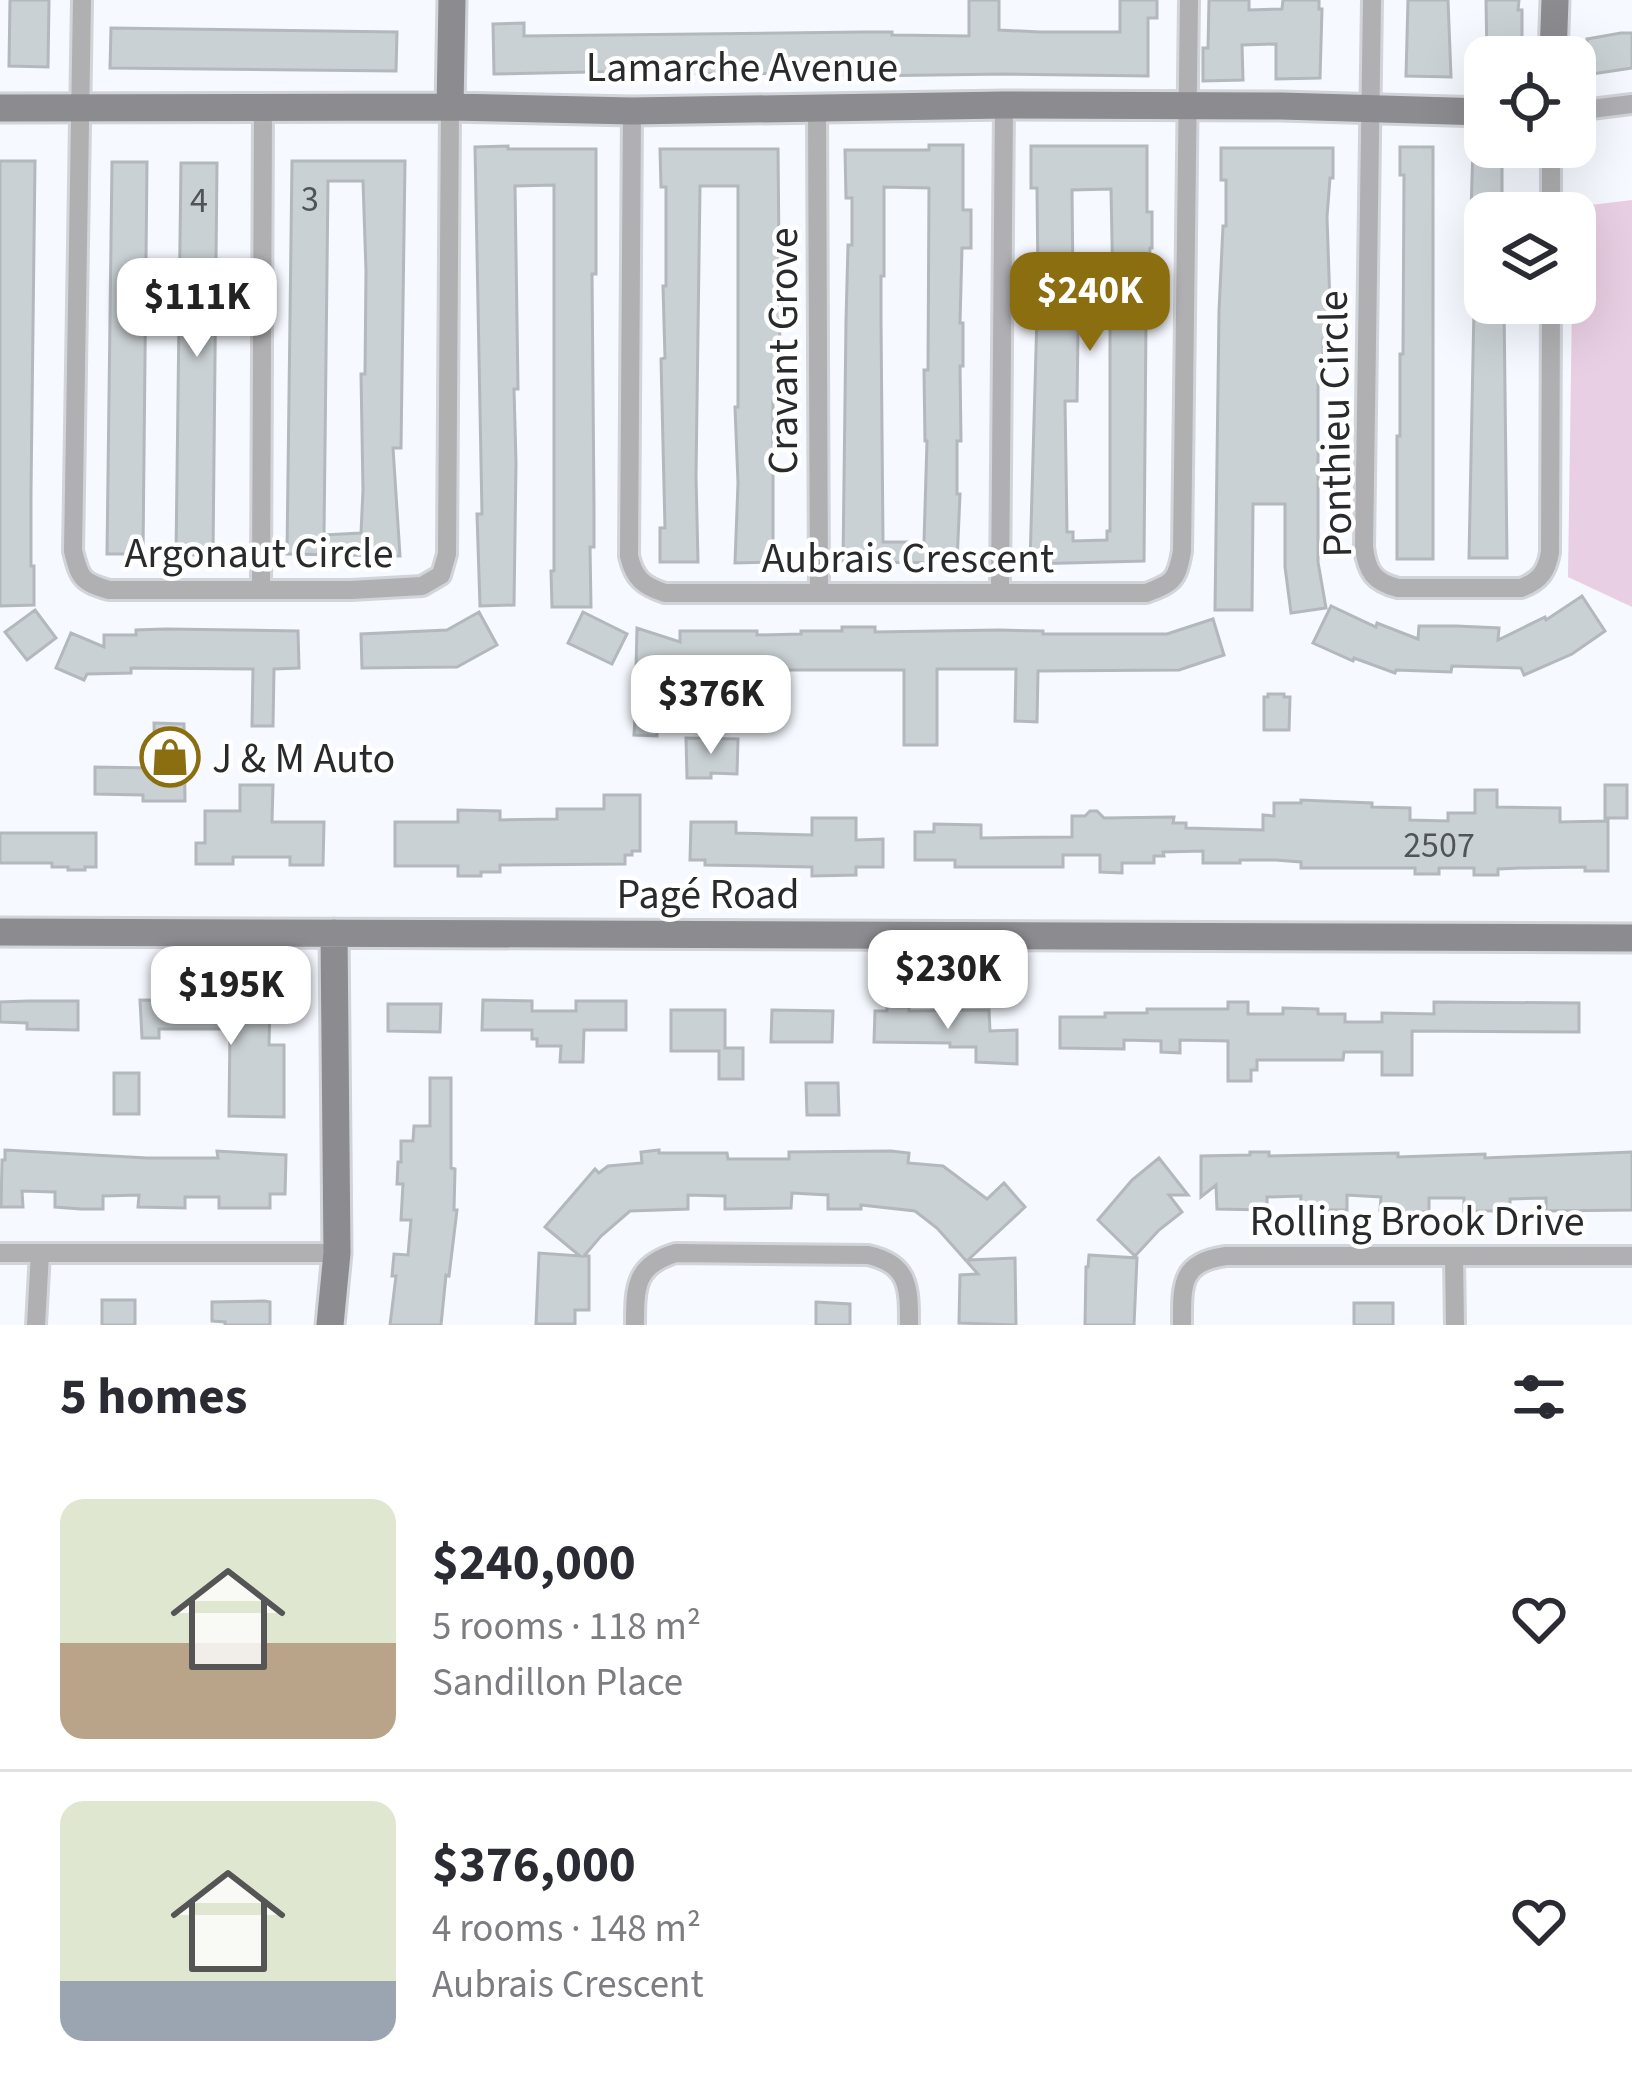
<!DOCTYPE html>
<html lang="en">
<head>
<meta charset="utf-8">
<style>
	:root { --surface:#fff; --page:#f2f2f3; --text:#2b2b33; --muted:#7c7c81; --line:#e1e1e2; --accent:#8a6e0f }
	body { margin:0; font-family:"Source Sans 3",sans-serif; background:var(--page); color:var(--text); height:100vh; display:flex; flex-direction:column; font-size:45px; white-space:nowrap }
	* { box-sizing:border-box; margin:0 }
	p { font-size:39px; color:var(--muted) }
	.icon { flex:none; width:66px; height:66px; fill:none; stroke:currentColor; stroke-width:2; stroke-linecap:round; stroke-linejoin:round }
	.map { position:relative; height:1325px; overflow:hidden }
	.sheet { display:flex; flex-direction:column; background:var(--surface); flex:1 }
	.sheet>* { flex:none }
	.buttons { position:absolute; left:1464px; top:36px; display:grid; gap:24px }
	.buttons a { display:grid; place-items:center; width:132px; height:132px; border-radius:24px; background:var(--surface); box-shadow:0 12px 48px #0002; font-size:60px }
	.price { position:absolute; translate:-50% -102px; padding:0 27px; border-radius:24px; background:#fff; color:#222; font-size:39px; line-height:78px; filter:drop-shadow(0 3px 6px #0008) }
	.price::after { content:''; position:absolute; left:50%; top:72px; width:36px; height:27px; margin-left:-18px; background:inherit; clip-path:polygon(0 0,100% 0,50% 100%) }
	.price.on { background:var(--accent); color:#fff }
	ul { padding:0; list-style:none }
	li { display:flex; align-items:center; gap:36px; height:300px; padding:0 60px }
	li+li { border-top:3px solid var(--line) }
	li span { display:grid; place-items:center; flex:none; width:336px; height:240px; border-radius:24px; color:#555 }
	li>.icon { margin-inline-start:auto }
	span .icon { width:144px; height:144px; fill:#fffc; stroke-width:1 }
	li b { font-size:51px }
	h2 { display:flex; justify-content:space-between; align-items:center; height:144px; padding:0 60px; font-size:51px }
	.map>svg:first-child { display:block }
	.green { fill:#e9cfe3 }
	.building { fill:#cad1d4; stroke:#b2b8bc; stroke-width:3; fill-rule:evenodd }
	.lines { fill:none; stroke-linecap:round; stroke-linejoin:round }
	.street-casing { stroke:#d1d4d9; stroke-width:24 }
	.secondary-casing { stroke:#d1d4d9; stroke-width:33 }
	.street { stroke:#b0afb2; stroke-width:18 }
	.secondary { stroke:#8c8b8f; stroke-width:27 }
	.labels { text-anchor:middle; stroke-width:9; stroke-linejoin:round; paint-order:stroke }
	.number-label { font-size:36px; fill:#515456 }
	.street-label { font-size:42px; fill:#292a2c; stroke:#fff }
	.poi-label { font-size:42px; fill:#292a2c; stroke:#fff; text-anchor:start }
</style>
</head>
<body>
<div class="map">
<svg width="1632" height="1325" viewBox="0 0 1632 1325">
	<rect width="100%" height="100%" fill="#f6f9ff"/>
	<path class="green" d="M 1632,200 L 1632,607 L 1568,577 L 1572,303 L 1575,303 L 1574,207 Z"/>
	<path class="building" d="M 10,0 L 49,0 L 48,67 L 9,66 Z
		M 969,0 L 999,0 L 999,30 L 1040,32 L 1120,32 L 1120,0 L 1157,0 L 1157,18 L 1148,18 L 1148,76 L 1005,74 L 863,76 L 741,73 L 636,75 L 636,71 L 494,74 L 493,24 L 524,23 L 524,36 L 863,32 L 892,32 L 892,35 L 969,36 Z
		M 1209,0 L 1249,0 L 1249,10 L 1282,9 L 1283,0 L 1319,0 L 1319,9 L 1322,9 L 1320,78 L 1276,79 L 1276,44 L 1242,45 L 1243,80 L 1203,81 L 1203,48 L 1208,48 Z
		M 1408,0 L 1448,0 L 1451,77 L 1406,76 Z
		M 1486,0 L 1519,0 L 1518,10 L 1522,10 L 1522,57 L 1487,57 Z
		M 111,28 L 397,32 L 396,71 L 110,68 Z
		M 1621,33 L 1632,33 L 1632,68 L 1592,74 L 1587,39 Z
		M 929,145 L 963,145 L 963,210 L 971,210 L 971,248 L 962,248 L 960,323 L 963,323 L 963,366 L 960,366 L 961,441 L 957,441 L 957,494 L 960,494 L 957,563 L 843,562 L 846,321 L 848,245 L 852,245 L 852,198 L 846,198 L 845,150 L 929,150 ZM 884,187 L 929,188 L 928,370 L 924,370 L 925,441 L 927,441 L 924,542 L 883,542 L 881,321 L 881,276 L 884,276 Z
		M 508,146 L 508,149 L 596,149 L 596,274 L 592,274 L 594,508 L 594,547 L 590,547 L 591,607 L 552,607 L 551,571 L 554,571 L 554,185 L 515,186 L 518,389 L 514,389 L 516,463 L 514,605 L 480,606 L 477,514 L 482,514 L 475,147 Z
		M 1031,146 L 1147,146 L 1147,212 L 1152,212 L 1152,248 L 1150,248 L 1146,319 L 1144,561 L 1030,564 L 1038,279 L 1037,188 L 1031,188 ZM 1111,189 L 1113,291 L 1113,326 L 1110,326 L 1110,531 L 1107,531 L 1107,540 L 1073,541 L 1073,532 L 1067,532 L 1065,401 L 1077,401 L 1078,332 L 1076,285 L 1073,285 L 1072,190 Z
		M 1400,147 L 1433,147 L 1433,559 L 1397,559 L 1397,436 L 1400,436 L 1400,354 L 1403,354 L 1404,175 L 1400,175 Z
		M 1473,147 L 1502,147 L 1502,212 L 1471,212 Z
		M 1221,148 L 1333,148 L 1333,178 L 1330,178 L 1327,217 L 1330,305 L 1327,305 L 1327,339 L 1323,339 L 1323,377 L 1318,377 L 1318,562 L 1326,608 L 1291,613 L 1285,567 L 1285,504 L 1253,504 L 1252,610 L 1215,610 L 1219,311 L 1223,226 L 1226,226 L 1226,180 L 1221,180 Z
		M 660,149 L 778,149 L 780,355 L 778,355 L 777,401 L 773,401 L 773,562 L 735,563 L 738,483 L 735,407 L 738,407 L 738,186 L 700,186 L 696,476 L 698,562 L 660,562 L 660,528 L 665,528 L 661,359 L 665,358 L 663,286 L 666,286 L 666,187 L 661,187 Z
		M 0,161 L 35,161 L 31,492 L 31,566 L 34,566 L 34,605 L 0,606 Z
		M 292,161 L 405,161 L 401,448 L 393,448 L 400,556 L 287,554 ZM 328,181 L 363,181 L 366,271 L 365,374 L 361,374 L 363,490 L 361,533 L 324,535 Z
		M 112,162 L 147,162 L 143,554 L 107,554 Z
		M 181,163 L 217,163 L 213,555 L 176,555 Z
		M 1474,307 L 1504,307 L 1507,558 L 1469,558 Z
		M 1582,596 L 1605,631 L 1572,654 L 1524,675 L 1521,668 L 1452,666 L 1451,672 L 1396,670 L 1395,673 L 1354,658 L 1353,661 L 1313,643 L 1331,606 L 1376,627 L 1377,623 L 1418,639 L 1419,626 L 1456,626 L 1499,628 L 1498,640 L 1545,617 L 1546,620 Z
		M 35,610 L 56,638 L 27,660 L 5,632 Z
		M 479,612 L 497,645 L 457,667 L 362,668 L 361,634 L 447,630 Z
		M 583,612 L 627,634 L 612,664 L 568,643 Z
		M 1213,619 L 1224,655 L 1179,670 L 1038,671 L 1037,722 L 1015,721 L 1016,669 L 937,669 L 937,745 L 904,745 L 904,670 L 670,670 L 667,680 L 636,669 L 637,628 L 680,642 L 680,631 L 757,631 L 757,635 L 801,634 L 801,631 L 842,631 L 842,627 L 875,627 L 875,632 L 999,630 L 1043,631 L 1043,634 L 1167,634 Z
		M 166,629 L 298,631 L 299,668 L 274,669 L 273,726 L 252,726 L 253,669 L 131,668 L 131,673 L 87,674 L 84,680 L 56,668 L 71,633 L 104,647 L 104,635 L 136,635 L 136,630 Z
		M 1268,694 L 1284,694 L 1284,697 L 1290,697 L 1289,730 L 1264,730 L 1264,697 L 1268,697 Z
		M 636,699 L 658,699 L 657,736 L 634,735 Z
		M 154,723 L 184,724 L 185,801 L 143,801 L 143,795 L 95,794 L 95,767 L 151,768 L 151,764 L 155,764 Z
		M 686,738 L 738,739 L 737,774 L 711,773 L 711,778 L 687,778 Z
		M 240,785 L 273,785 L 272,822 L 324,822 L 323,865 L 290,865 L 290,857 L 233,857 L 233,864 L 196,864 L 196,843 L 205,843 L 205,811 L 240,811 Z
		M 1605,785 L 1627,785 L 1627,818 L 1605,818 Z
		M 1475,790 L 1497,790 L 1497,807 L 1560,808 L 1560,822 L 1608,821 L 1608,871 L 1585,871 L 1585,867 L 1520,868 L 1498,869 L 1498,875 L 1474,875 L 1474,868 L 1439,868 L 1439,874 L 1415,874 L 1415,868 L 1301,868 L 1301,862 L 1275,860 L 1240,860 L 1240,863 L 1203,863 L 1203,851 L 1163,852 L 1164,856 L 1154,856 L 1154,863 L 1122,863 L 1122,873 L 1100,872 L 1100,855 L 1063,855 L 1063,867 L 955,867 L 955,860 L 915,860 L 915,832 L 934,832 L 934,824 L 981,825 L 981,838 L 1072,837 L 1072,816 L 1085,816 L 1090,811 L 1097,811 L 1104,818 L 1174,817 L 1173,823 L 1186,823 L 1186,828 L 1263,830 L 1263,815 L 1274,816 L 1274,803 L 1301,803 L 1301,800 L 1372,803 L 1372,807 L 1410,808 L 1410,820 L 1448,821 L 1448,813 L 1475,813 Z
		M 604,795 L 640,795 L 640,851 L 632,851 L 632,855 L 625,855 L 625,864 L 500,865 L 500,872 L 481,872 L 481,876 L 458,876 L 458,866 L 395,866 L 395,822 L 458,822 L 458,810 L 500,811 L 500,820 L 557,819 L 557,809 L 604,809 Z
		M 812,818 L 856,818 L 856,840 L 883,839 L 883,867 L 856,867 L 856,875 L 812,876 L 812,867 L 705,865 L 705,860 L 690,860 L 691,822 L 736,822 L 736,833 L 812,835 Z
		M 0,833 L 96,833 L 96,867 L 85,867 L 85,870 L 68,870 L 68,867 L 52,867 L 52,863 L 0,863 Z
		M 140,1000 L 270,1002 L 269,1045 L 284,1045 L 284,1117 L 229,1116 L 230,1029 L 159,1029 L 159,1038 L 142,1038 Z
		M 483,1000 L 532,1001 L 532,1011 L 576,1011 L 576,1001 L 626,1001 L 626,1030 L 584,1030 L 583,1062 L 560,1062 L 561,1046 L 537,1046 L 537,1039 L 532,1039 L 532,1030 L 482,1030 Z
		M 28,1001 L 78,1001 L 78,1030 L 27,1029 L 27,1023 L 0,1022 L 0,1002 Z
		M 1228,1002 L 1248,1002 L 1248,1014 L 1283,1014 L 1283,1008 L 1318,1009 L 1318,1014 L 1345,1014 L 1345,1022 L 1382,1022 L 1382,1013 L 1434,1014 L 1434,1002 L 1579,1003 L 1579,1032 L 1412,1031 L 1412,1075 L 1382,1075 L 1382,1052 L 1344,1052 L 1343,1060 L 1257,1060 L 1257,1070 L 1251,1070 L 1251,1081 L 1228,1081 L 1228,1041 L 1180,1040 L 1180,1053 L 1161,1052 L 1161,1041 L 1124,1040 L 1124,1049 L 1060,1048 L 1060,1017 L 1105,1017 L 1105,1013 L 1147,1013 L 1147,1009 L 1228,1009 Z
		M 388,1004 L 441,1004 L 440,1032 L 388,1031 Z
		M 887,1005 L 909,1005 L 909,1011 L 989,1010 L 990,1031 L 1017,1030 L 1017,1064 L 976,1062 L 976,1047 L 950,1047 L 950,1043 L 874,1042 L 875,1011 L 887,1011 Z
		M 671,1010 L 725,1010 L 725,1048 L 743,1048 L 743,1079 L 719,1079 L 719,1051 L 671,1051 Z
		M 772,1010 L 833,1011 L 832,1042 L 771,1042 Z
		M 114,1073 L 139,1073 L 139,1114 L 114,1114 Z
		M 430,1078 L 451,1078 L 451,1168 L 455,1169 L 454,1210 L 457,1210 L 449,1276 L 446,1275 L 441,1325 L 390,1325 L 396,1276 L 392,1276 L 394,1254 L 408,1255 L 411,1220 L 401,1220 L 403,1184 L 397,1184 L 398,1162 L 401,1162 L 401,1141 L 413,1141 L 414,1126 L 430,1126 Z
		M 806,1083 L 838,1083 L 839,1115 L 807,1115 Z
		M 5,1150 L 147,1158 L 218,1158 L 217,1151 L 286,1155 L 285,1194 L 270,1194 L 270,1208 L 219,1208 L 219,1197 L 185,1197 L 185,1208 L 138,1207 L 139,1195 L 103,1196 L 103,1209 L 81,1209 L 55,1207 L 55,1192 L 22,1191 L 23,1207 L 1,1207 L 2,1160 L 5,1160 Z
		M 659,1150 L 659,1153 L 727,1153 L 728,1159 L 789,1159 L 789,1152 L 891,1151 L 909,1153 L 908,1163 L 943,1166 L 987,1199 L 1004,1183 L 1025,1207 L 968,1260 L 1015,1258 L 1016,1325 L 959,1323 L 960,1275 L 978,1274 L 937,1228 L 915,1211 L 861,1205 L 861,1209 L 828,1209 L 828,1195 L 792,1193 L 791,1208 L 725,1209 L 725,1196 L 688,1195 L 688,1209 L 630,1211 L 601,1236 L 584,1256 L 589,1256 L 589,1310 L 575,1310 L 575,1324 L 536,1324 L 539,1253 L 580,1256 L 545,1227 L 595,1169 L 599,1173 L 608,1166 L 642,1163 L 641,1152 Z
		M 1250,1152 L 1269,1152 L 1269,1156 L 1398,1153 L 1398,1157 L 1485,1154 L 1485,1158 L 1632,1152 L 1632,1210 L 1546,1211 L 1546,1198 L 1510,1199 L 1510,1211 L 1464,1211 L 1464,1198 L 1429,1198 L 1429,1212 L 1408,1212 L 1380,1210 L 1381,1197 L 1347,1195 L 1347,1210 L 1300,1210 L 1301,1196 L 1267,1197 L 1267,1210 L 1217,1209 L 1216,1185 L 1201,1197 L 1201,1156 L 1250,1155 Z
		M 1159,1158 L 1188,1195 L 1169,1195 L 1182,1212 L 1159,1230 L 1135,1256 L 1098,1220 L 1132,1180 Z
		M 1089,1255 L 1137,1258 L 1134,1325 L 1085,1325 L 1086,1267 L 1088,1267 Z
		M 102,1300 L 135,1300 L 135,1325 L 102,1325 Z
		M 264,1301 L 270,1302 L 270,1325 L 225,1325 L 225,1322 L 212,1321 L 212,1302 Z
		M 816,1302 L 850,1304 L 850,1325 L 816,1325 Z
		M 1354,1303 L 1393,1303 L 1393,1325 L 1354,1325 Z"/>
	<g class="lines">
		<defs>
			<path id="street" d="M 82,0 L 73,551 C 80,579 82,582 109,590 L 351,590 L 422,586 L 441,575 L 447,554 L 450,107
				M 1372,0 L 1364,547 C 1367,572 1374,582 1398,588 L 1521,588 C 1540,581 1547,571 1550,552 L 1551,303
				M 817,109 L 819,593
				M 632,111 L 629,556 C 634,578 643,586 665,593 L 1146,593 C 1173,583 1177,580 1182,551 L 1189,0
				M 1575,111 L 1632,104
				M 1551,147 L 1551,213
				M 261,589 L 263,108
				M 1000,592 L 1004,105
				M 0,1253 L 337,1253
				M 1454,1256 L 1455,1325
				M 36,1325 L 40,1253
				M 635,1325 C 635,1287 635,1265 676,1253 L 868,1255 C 910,1264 909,1289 909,1325
				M 1182,1325 C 1182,1285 1180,1262 1226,1256 L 1632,1256"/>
			<path id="secondary" d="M 1553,57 L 1555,0
				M 450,107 L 452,0
				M 0,108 L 450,107 L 632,111 L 1004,105 L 1281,106 L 1485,112
				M 0,932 L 1632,938
				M 330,1325 L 337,1253 L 334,933"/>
		</defs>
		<use href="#street" class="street-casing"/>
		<use href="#secondary" class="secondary-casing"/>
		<use href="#street" class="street"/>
		<use href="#secondary" class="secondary"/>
	</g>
	<defs>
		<symbol id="shop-ring" viewBox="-11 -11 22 22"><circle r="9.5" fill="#fff" stroke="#8a6e0f" stroke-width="1.5"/><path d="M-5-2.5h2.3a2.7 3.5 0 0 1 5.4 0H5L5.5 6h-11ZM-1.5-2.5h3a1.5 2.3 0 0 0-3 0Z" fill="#8a6e0f"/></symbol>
	</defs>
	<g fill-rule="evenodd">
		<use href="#shop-ring" x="137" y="724" width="66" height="66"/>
	</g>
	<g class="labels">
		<g class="number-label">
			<text x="310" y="211">3</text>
			<text x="199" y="212">4</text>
			<text x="1439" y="857">2507</text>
		</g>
		<g class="street-label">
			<text x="742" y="81">Lamarche Avenue</text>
			<text transform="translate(782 351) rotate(-90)" y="15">Cravant Grove</text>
			<text transform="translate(1334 424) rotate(-91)" y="15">Ponthieu Circle</text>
			<text x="259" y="567">Argonaut Circle</text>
			<text x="908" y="572">Aubrais Crescent</text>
			<text x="708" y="908">Pagé Road</text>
			<text x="1417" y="1235">Rolling Brook Drive</text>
		</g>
		<g class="poi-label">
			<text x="212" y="772">J &amp; M Auto</text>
		</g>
	</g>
</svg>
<div class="buttons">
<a><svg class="icon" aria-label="locate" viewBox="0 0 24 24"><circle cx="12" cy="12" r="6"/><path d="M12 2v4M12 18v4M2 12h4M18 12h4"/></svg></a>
<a><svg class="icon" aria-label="layers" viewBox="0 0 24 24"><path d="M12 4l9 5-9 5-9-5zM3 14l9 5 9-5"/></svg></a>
</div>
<b class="price on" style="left:1090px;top:354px">$240K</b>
<b class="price" style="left:197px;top:360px">$111K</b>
<b class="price" style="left:711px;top:757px">$376K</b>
<b class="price" style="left:948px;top:1032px">$230K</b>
<b class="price" style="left:231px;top:1048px">$195K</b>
</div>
<section class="sheet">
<h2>5 homes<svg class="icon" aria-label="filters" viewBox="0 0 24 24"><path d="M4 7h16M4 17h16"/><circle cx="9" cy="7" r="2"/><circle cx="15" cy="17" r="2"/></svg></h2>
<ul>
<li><span style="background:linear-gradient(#dfe7d0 60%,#b9a48a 0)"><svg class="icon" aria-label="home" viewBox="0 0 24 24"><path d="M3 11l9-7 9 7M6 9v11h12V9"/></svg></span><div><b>$240,000</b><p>5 rooms · 118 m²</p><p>Sandillon Place</p></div><svg class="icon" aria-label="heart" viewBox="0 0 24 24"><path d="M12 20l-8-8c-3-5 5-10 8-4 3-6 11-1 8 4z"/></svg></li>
<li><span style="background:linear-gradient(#dfe7d0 75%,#9aa5b1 0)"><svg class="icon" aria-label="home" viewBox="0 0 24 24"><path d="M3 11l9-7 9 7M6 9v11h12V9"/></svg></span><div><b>$376,000</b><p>4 rooms · 148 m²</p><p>Aubrais Crescent</p></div><svg class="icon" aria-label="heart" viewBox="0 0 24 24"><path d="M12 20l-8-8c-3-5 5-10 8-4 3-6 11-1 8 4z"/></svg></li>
</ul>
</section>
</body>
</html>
